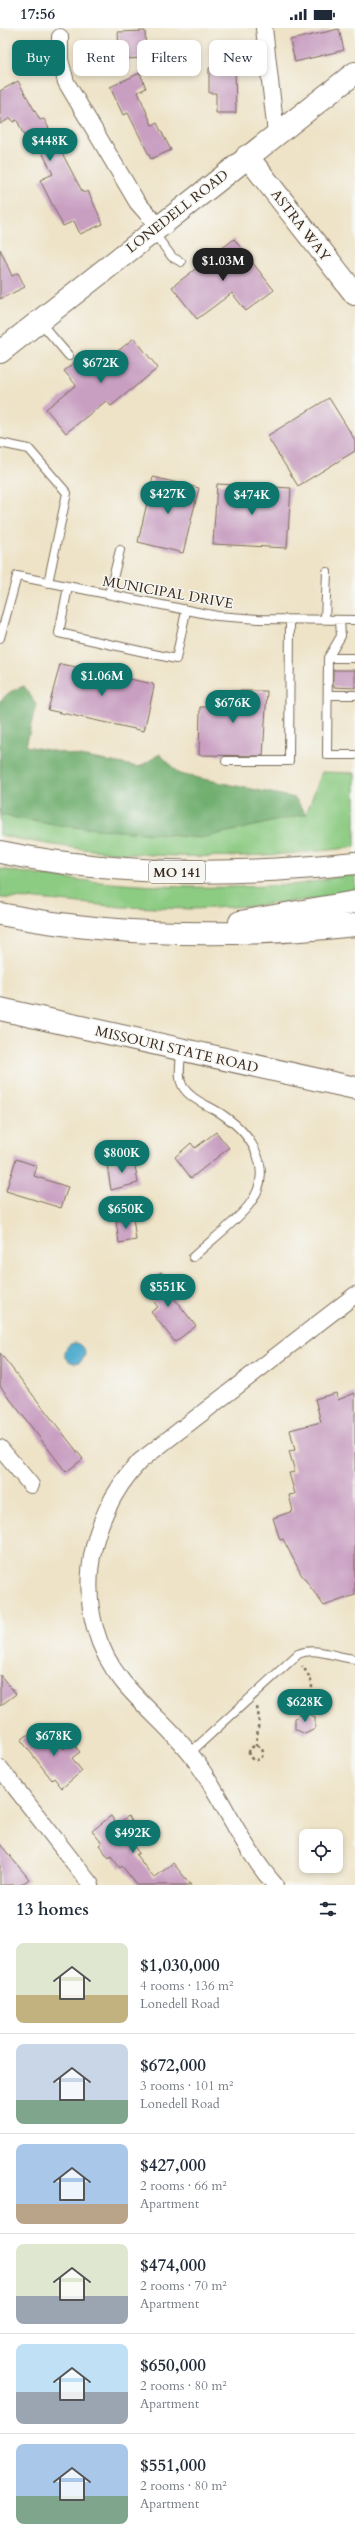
<!DOCTYPE html>
<html lang="en">
<head>
<meta charset="utf-8">
<style>
	:root { --surface:#fff; --page:#f6f6f7; --text:#1f2937; --muted:#747a83; --line:#e0e1e3; --accent:#0f766e }
	body { margin:0; font-family:Cardo,serif; background:var(--page); color:var(--text); height:100vh; display:flex; flex-direction:column; font-size:15px; white-space:nowrap }
	* { box-sizing:border-box; margin:0 }
	p { font-size:13px; color:var(--muted) }
	.icon { flex:none; width:22px; height:22px; fill:none; stroke:currentColor; stroke-width:2; stroke-linecap:round; stroke-linejoin:round }
	.map { position:relative; height:1857px; overflow:hidden }
	.details { display:flex; flex-direction:column; background:var(--surface); flex:1 }
	.details>* { flex:none }
	.guide { position:absolute; left:12px; top:12px; width:331px; height:36px; display:flex; gap:8px }
	.fabs { position:absolute; left:299px; top:1801px; display:grid; gap:8px }
	.fabs a { display:grid; place-items:center; width:44px; height:44px; border-radius:8px; background:var(--surface); box-shadow:0 2px 6px #0003; font-size:20px }
	.price { position:absolute; translate:-50% -34px; padding:0 9px; border-radius:14px; background:var(--accent); color:#fff; font-size:13px; line-height:26px; filter:drop-shadow(0 1px 2px #0008) }
	.price::after { content:''; position:absolute; left:50%; top:24px; width:12px; height:9px; margin-left:-6px; background:inherit; clip-path:polygon(0 0,100% 0,50% 100%) }
	.price.active { background:#222; color:#fff }
	ul { padding:0; list-style:none }
	li { display:flex; align-items:center; gap:12px; height:100px; padding:0 16px }
	li+li { border-top:1px solid var(--line) }
	li span { display:grid; place-items:center; flex:none; width:112px; height:80px; border-radius:8px; color:#555 }
	li>.icon { margin-inline-start:auto }
	span .icon { width:48px; height:48px; fill:#fffc; stroke-width:1 }
	li b { font-size:17px }
	h2 { display:flex; justify-content:space-between; align-items:center; height:48px; padding:0 16px; font-size:17px }
	.chip { padding:0 14px; border-radius:8px; background:var(--surface); box-shadow:0 2px 6px #0003; font-size:14px; line-height:36px }
	.chip.active { background:var(--accent); color:#fff }
	.status { display:flex; justify-content:space-between; align-items:center; height:28px; padding:0 20px; background:var(--surface); direction:ltr }
	.status svg { height:11px; fill:currentColor }
	.map>svg:first-child { display:block }
	.green { fill:#8ccb82; stroke:#647a50 }
	.forest { fill:#71af70; stroke:#566c47 }
	.water { fill:#4faccd; stroke:#456b76 }
	.building { fill:#c89ec1 }
	.lines { fill:none; stroke-linecap:round; stroke-linejoin:round }
	.lane-casing { stroke:#7a6b59; stroke-width:10 }
	.street-casing { stroke:#7a6b59; stroke-width:18 }
	.secondary-casing { stroke:#7a6b59; stroke-width:24 }
	.highway-casing { stroke:#7a6b59; stroke-width:24 }
	.path { stroke:#7a6b59; stroke-width:2.5; stroke-dasharray:3 3; stroke-linecap:butt }
	.lane { stroke:#fff; stroke-width:8 }
	.street { stroke:#fff; stroke-width:16 }
	.secondary { stroke:#fff; stroke-width:22 }
	.highway { stroke:#fff; stroke-width:22 }
	.labels { text-anchor:middle; stroke-width:3; stroke-linejoin:round; paint-order:stroke }
	.shield { fill:#f6f6f2; stroke:#73675e; stroke-width:1 }
	.shield-label { font-size:13px; font-weight:bold; fill:#3b2a1e }
	.street-label { font-size:14px; fill:#3b2a1e; stroke:#f6f6f2 }
</style>
</head>
<body>
<div class="status"><b>17:56</b><svg viewBox="0 0 49 12"><path d="M0 12V9h3v3zM5 12V6h3v6zM10 12V3h3v9zM15 12V0h3v12zM26 1h20v11H26zM47 4h2v5h-2z"/></svg></div>
<div class="map">
<svg width="355" height="1857" viewBox="0 0 355 1857">
	<rect width="100%" height="100%" fill="#f6f6f2"/>
	<filter id="ink" filterUnits="userSpaceOnUse"><feTurbulence type="fractalNoise" baseFrequency=".025" numOctaves="2"/><feDisplacementMap in="SourceGraphic" scale="8" xChannelSelector="R" yChannelSelector="G"/><feConvolveMatrix kernelMatrix="1 2 1 2 8 2 1 2 1" color-interpolation-filters="sRGB"/></filter>
	<filter id="wash" filterUnits="userSpaceOnUse"><feTurbulence type="fractalNoise" baseFrequency=".012" numOctaves="4" result="noise"/><feDisplacementMap in="SourceGraphic" scale="16" xChannelSelector="R" yChannelSelector="G"/><feGaussianBlur stdDeviation="0.9" result="paint"/><feColorMatrix in="noise" values="0 0 0 0 0 0 0 0 0 0 0 0 0 0 0 0 0 1.4 0 .05"/><feComposite in="paint" operator="in"/></filter>
	<g filter="url(#wash)">
		<rect width="100%" height="100%" fill="#eee3c7"/>
		<path class="green" d="M 322,744 L 355,745 L 355,819 C 238,834 115,832 0,807 L 0,787 L 61,798 L 306,786 Z
			M 0,841 C 95,857 190,863 286,857 C 310,856 332,849 355,846 L 355,867 L 250,878 L 192,881 L 122,879 L 38,871 L 0,870 Z"/>
		<path class="forest" d="M 24,658 L 36,676 L 26,718 L 139,739 L 160,726 L 179,746 L 295,770 L 306,786 L 201,810 L 61,798 L 0,787 L 0,673 L 10,664 Z"/>
		<path class="water" d="M65 1325a10 10 0 1 1 20 0a10 10 0 1 1-20 0Z"/>
		<g id="blocks">
			<path class="building" d="M 339,1 L 344,22 L 295,34 L 290,12 Z
				M 145,3 L 146,30 L 124,31 L 124,23 L 119,23 L 118,4 Z
				M 194,20 L 196,37 L 181,38 L 180,26 Z
				M 209,40 L 235,40 L 236,85 L 216,85 L 216,65 L 209,65 Z
				M 140,45 L 146,60 L 138,64 L 152,97 L 157,95 L 171,122 L 151,131 L 128,85 L 123,87 L 110,59 Z
				M 18,53 L 40,92 L 44,91 L 83,165 L 88,163 L 103,196 L 80,206 L 74,193 L 63,198 L 40,152 L 53,146 L 41,122 L 32,126 L 17,92 L 13,94 L 11,90 L 0,96 L 0,63 Z
				M 234,211 L 274,262 L 246,283 L 232,265 L 197,291 L 172,259 Z
				M 0,221 L 12,248 L 18,245 L 25,259 L 0,271 Z
				M 134,310 L 158,340 L 111,378 L 106,373 L 66,405 L 46,381 L 76,357 L 64,343 L 84,327 L 96,341 Z
				M 329,370 L 355,412 L 355,423 L 298,458 L 267,408 Z
				M 153,449 L 199,460 L 183,525 L 138,514 Z
				M 217,456 L 291,460 L 287,520 L 213,516 Z
				M 60,636 L 117,646 L 126,649 L 125,650 L 153,656 L 154,659 L 144,703 L 48,682 Z
				M 333,642 L 355,642 L 355,660 L 333,659 Z
				M 220,663 L 267,663 L 263,728 L 199,727 L 200,679 L 208,679 L 208,666 L 220,666 Z
				M 216,1104 L 229,1120 L 191,1150 L 175,1129 L 191,1115 L 195,1120 Z
				M 16,1131 L 37,1138 L 34,1148 L 68,1159 L 61,1180 L 6,1163 Z
				M 134,1132 L 138,1155 L 111,1162 L 107,1136 Z
				M 133,1190 L 136,1212 L 119,1215 L 116,1193 Z
				M 161,1244 L 177,1266 L 173,1269 L 196,1298 L 175,1314 L 151,1284 L 158,1279 L 142,1259 Z
				M 0,1325 L 83,1431 L 66,1444 L 0,1358 Z
				M 336,1365 L 338,1372 L 355,1365 L 355,1567 L 324,1578 L 301,1546 L 283,1511 L 280,1512 L 273,1490 L 293,1483 L 289,1467 L 295,1466 L 289,1445 L 295,1444 L 289,1423 L 295,1422 L 290,1402 L 321,1394 L 315,1371 Z
				M 0,1647 L 16,1666 L 0,1678 Z
				M 305,1684 L 315,1689 L 315,1701 L 305,1706 L 295,1701 L 295,1690 Z
				M 36,1700 L 49,1716 L 56,1710 L 64,1721 L 72,1714 L 80,1724 L 72,1730 L 82,1743 L 62,1760 L 54,1750 L 52,1752 L 21,1712 Z
				M 111,1788 L 117,1797 L 128,1788 L 141,1806 L 131,1815 L 139,1825 L 136,1827 L 154,1850 L 173,1835 L 191,1857 L 137,1857 L 122,1838 L 120,1840 L 111,1828 L 109,1830 L 99,1817 L 102,1815 L 92,1803 Z
				M 0,1816 L 29,1851 L 21,1857 L 0,1857 Z"/>
		</g>
	</g>
	<g filter="url(#ink)">
		<use href="#blocks" fill-opacity="0" stroke="#7a6b59" stroke-width="1"/>
		<g class="lines">
			<defs>
				<path id="lane" d="M 154,205 L 172,229 L 181,234
					M 40,294 L 69,328
					M 0,415 L 29,421 L 67,465 L 48,555
					M 68,559 L 59,605 L 176,631 L 186,583
					M 109,566 L 120,522
					M 325,591 L 327,544
					M 340,592 L 341,608 L 328,630 L 327,727 L 355,727
					M 0,610 L 17,548 L 217,588 L 258,591 L 355,592
					M 328,630 L 355,630
					M 328,667 L 355,667
					M 226,733 L 289,733 L 290,592
					M 181,1023 C 181,1034 177,1049 183,1059 C 192,1073 211,1078 223,1087 C 254,1108 275,1144 249,1177 C 236,1194 210,1213 193,1229
					M 190,1725 L 298,1626 C 317,1618 336,1630 355,1631"/>
				<path id="street" d="M 264,0 L 276,105
					M 60,9 L 60,32 L 66,54 L 137,174 L 158,198
					M 0,1420 L 31,1457
					M 0,1740 L 91,1857
					M 275,1857 C 242,1820 224,1772 195,1732 C 174,1703 146,1682 123,1654 C 69,1588 84,1492 140,1433 L 355,1267"/>
				<path id="secondary" d="M 247,128 L 355,266
					M 0,324 L 355,45
					M 0,981 L 355,1060"/>
				<path id="highway" d="M 0,824 C 116,848 237,848 355,835
					M 0,886 C 117,909 237,910 355,897
					M 240,894 L 355,874"/>
			</defs>
			<use href="#lane" class="lane-casing"/>
			<use href="#street" class="street-casing"/>
			<use href="#secondary" class="secondary-casing"/>
			<use href="#highway" class="highway-casing"/>
			<path class="path" d="M 300,1687 C 299,1667 326,1668 302,1638
				M 256,1718 L 259,1691 L 257,1679
				M249 1725a7 7 0 1 1 14 0a7 7 0 1 1-14 0Z"/>
			<use href="#lane" class="lane"/>
			<use href="#street" class="street"/>
			<use href="#secondary" class="secondary"/>
			<use href="#highway" class="highway"/>
		</g>
	</g>
	<g class="labels">
		<rect class="shield" x="149" y="833" width="56" height="22" rx="3"/>
		<g class="shield-label">
			<text x="177" y="849">MO 141</text>
		</g>
		<g class="street-label">
			<text transform="translate(177 183) rotate(-38)" y="5">LONEDELL ROAD</text>
			<text transform="translate(301 197) rotate(52)" y="5">ASTRA WAY</text>
			<text transform="translate(168 564) rotate(10)" y="5">MUNICIPAL DRIVE</text>
			<text transform="translate(177 1021) rotate(13)" y="5">MISSOURI STATE ROAD</text>
		</g>
	</g>
</svg>
<div class="fabs">
<a><svg class="icon" aria-label="locate" viewBox="0 0 24 24"><circle cx="12" cy="12" r="6"/><path d="M12 2v4M12 18v4M2 12h4M18 12h4"/></svg></a>
</div>
<b class="price" style="left:50px;top:134px">$448K</b>
<b class="price active" style="left:223px;top:254px">$1.03M</b>
<b class="price" style="left:101px;top:356px">$672K</b>
<b class="price" style="left:168px;top:487px">$427K</b>
<b class="price" style="left:252px;top:488px">$474K</b>
<b class="price" style="left:102px;top:669px">$1.06M</b>
<b class="price" style="left:233px;top:696px">$676K</b>
<b class="price" style="left:122px;top:1146px">$800K</b>
<b class="price" style="left:126px;top:1202px">$650K</b>
<b class="price" style="left:168px;top:1280px">$551K</b>
<b class="price" style="left:305px;top:1695px">$628K</b>
<b class="price" style="left:54px;top:1729px">$678K</b>
<b class="price" style="left:133px;top:1826px">$492K</b>
<div class="guide">
<a class="chip active">Buy</a>
<a class="chip">Rent</a>
<a class="chip">Filters</a>
<a class="chip">New</a>
</div>
</div>
<section class="details">
<h2>13 homes<svg class="icon" aria-label="filters" viewBox="0 0 24 24"><path d="M4 7h16M4 17h16"/><circle cx="9" cy="7" r="2"/><circle cx="15" cy="17" r="2"/></svg></h2>
<ul>
<li><span style="background:linear-gradient(#dfe7d0 65%,#c2b280 0)"><svg class="icon" aria-label="home" viewBox="0 0 24 24"><path d="M3 11l9-7 9 7M6 9v11h12V9"/></svg></span><div><b>$1,030,000</b><p>4 rooms · 136 m²</p><p>Lonedell Road</p></div></li>
<li><span style="background:linear-gradient(#c9d6e8 70%,#7fa58c 0)"><svg class="icon" aria-label="home" viewBox="0 0 24 24"><path d="M3 11l9-7 9 7M6 9v11h12V9"/></svg></span><div><b>$672,000</b><p>3 rooms · 101 m²</p><p>Lonedell Road</p></div></li>
<li><span style="background:linear-gradient(#a9c7e8 75%,#b9a48a 0)"><svg class="icon" aria-label="home" viewBox="0 0 24 24"><path d="M3 11l9-7 9 7M6 9v11h12V9"/></svg></span><div><b>$427,000</b><p>2 rooms · 66 m²</p><p>Apartment</p></div></li>
<li><span style="background:linear-gradient(#dfe7d0 65%,#9aa5b1 0)"><svg class="icon" aria-label="home" viewBox="0 0 24 24"><path d="M3 11l9-7 9 7M6 9v11h12V9"/></svg></span><div><b>$474,000</b><p>2 rooms · 70 m²</p><p>Apartment</p></div></li>
<li><span style="background:linear-gradient(#bfe0f5 60%,#9aa5b1 0)"><svg class="icon" aria-label="home" viewBox="0 0 24 24"><path d="M3 11l9-7 9 7M6 9v11h12V9"/></svg></span><div><b>$650,000</b><p>2 rooms · 80 m²</p><p>Apartment</p></div></li>
<li><span style="background:linear-gradient(#a9c7e8 65%,#7fa58c 0)"><svg class="icon" aria-label="home" viewBox="0 0 24 24"><path d="M3 11l9-7 9 7M6 9v11h12V9"/></svg></span><div><b>$551,000</b><p>2 rooms · 80 m²</p><p>Apartment</p></div></li>
</ul>
</section>
</body>
</html>
